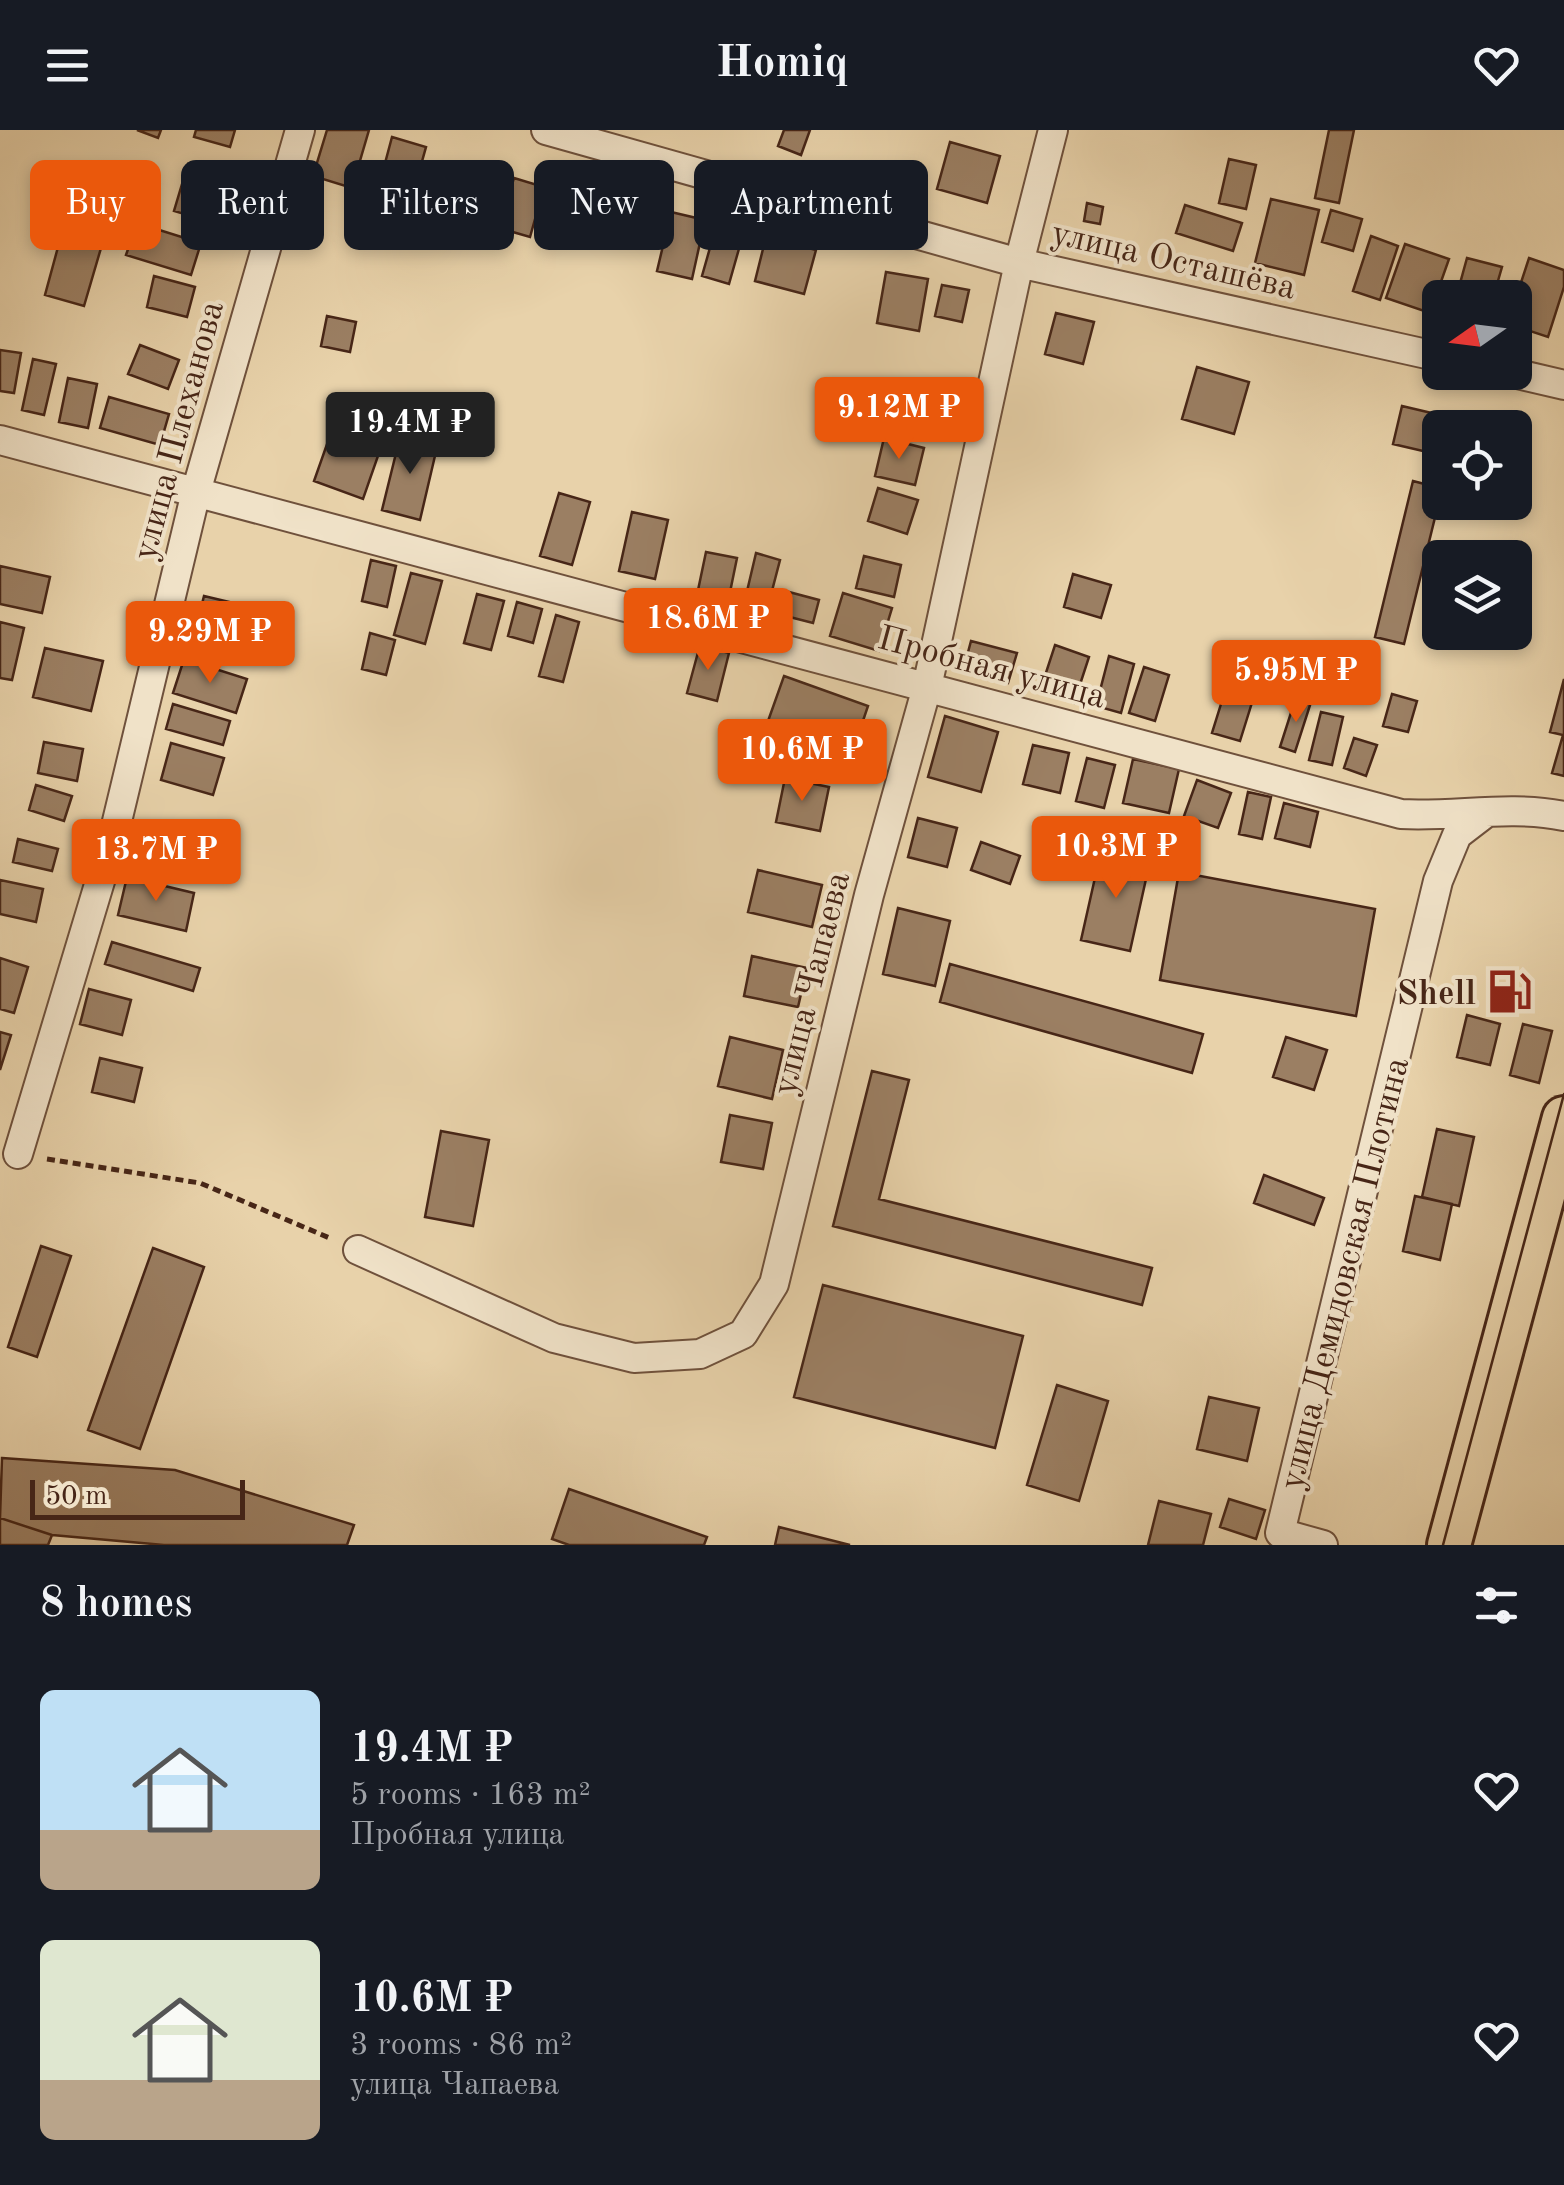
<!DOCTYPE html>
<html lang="en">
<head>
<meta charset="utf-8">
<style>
	:root { --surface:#171b24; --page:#242831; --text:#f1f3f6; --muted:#9ea1a6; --accent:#ea580c }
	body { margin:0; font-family:"Old Standard TT",serif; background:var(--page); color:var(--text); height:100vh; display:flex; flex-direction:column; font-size:38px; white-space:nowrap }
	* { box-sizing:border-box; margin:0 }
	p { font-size:32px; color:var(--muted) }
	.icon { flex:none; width:55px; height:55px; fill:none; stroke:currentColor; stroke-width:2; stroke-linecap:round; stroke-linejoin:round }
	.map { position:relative; height:1415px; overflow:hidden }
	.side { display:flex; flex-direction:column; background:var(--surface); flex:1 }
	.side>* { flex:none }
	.banner { position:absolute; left:30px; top:30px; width:1000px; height:90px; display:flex; gap:20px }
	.needle { width:65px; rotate:256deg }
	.fabs { position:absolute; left:1422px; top:150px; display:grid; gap:20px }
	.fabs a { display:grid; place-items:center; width:110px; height:110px; border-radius:15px; background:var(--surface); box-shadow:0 5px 15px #0003; font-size:50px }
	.scale { position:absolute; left:30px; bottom:25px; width:215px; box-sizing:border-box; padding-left:10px; border:5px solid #472617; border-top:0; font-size:28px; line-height:35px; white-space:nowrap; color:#472617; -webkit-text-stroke:8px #f0e2c8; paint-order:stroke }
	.price { position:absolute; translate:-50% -85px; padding:0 22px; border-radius:10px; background:var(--accent); color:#fff; font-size:32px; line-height:65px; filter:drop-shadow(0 2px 5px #0008) }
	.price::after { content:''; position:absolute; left:50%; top:60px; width:30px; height:22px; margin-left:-15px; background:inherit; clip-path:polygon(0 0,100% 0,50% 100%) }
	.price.current { background:#222; color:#fff }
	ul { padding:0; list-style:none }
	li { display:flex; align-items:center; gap:30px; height:250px; padding:0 40px }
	li span { display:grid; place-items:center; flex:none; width:280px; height:200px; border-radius:15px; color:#555 }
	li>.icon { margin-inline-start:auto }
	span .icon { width:120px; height:120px; fill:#fffc; stroke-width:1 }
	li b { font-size:42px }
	h2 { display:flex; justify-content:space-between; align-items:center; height:120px; padding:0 40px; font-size:42px }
	.tag { padding:0 35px; border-radius:15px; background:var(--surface); box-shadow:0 5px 15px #0003; font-size:35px; line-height:90px }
	.tag.current { background:var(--accent); color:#fff }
	header { display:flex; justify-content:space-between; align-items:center; height:130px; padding:0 40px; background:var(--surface); font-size:45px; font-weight:800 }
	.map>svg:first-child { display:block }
	.building { fill:#9b7f63; stroke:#472617; stroke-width:2.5 }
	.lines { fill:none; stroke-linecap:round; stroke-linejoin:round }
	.minor-casing { stroke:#6f513c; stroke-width:32 }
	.primary-casing { stroke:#472617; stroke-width:48 }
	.path { stroke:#472617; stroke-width:5; stroke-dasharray:8 5; stroke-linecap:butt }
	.minor { stroke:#f0e2c8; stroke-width:28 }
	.primary { stroke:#e8d2aa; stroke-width:42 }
	.tram { stroke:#472617; stroke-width:2.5 }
	.labels { text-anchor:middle; stroke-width:8; stroke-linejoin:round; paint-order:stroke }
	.street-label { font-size:35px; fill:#472617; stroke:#f0e2c8 }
	.poi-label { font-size:35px; font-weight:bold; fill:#472617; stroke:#f0e2c8; text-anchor:end }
</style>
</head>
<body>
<header><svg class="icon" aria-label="menu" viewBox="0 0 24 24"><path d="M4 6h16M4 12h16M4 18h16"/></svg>Homiq<svg class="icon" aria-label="heart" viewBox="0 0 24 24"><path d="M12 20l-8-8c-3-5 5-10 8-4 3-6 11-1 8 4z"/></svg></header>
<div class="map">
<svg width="1564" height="1415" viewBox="0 0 1564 1415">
	<rect width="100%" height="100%" fill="#e8d2aa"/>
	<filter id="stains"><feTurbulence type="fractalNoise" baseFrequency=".002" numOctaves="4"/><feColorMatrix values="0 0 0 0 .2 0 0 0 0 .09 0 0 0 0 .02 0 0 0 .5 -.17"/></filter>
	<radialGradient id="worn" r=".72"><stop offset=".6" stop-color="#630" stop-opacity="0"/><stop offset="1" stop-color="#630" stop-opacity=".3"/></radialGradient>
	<path class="building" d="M 137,0 L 161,0 L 158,8 Z
		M 196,0 L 235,0 L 230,17 L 194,7 Z
		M 327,0 L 369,0 L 352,58 L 313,46 Z
		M 784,0 L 810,0 L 801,25 L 778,16 Z
		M 1329,0 L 1354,0 L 1339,73 L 1315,68 Z
		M 392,7 L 426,17 L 405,92 L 372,82 Z
		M 950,12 L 1000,26 L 987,73 L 937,59 Z
		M 1229,29 L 1256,35 L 1246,79 L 1219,73 Z
		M 188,34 L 221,44 L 208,91 L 174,81 Z
		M 438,41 L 467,58 L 457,75 L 428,58 Z
		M 514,48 L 544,57 L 530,107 L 499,98 Z
		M 567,54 L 586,60 L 569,110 L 550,104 Z
		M 608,66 L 632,72 L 620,112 L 597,105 Z
		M 1271,69 L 1319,80 L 1304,145 L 1255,133 Z
		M 1087,73 L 1103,77 L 1100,94 L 1084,91 Z
		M 1185,75 L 1242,93 L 1233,121 L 1176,103 Z
		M 1331,80 L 1362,89 L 1353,121 L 1322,112 Z
		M 671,82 L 705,90 L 692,149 L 657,141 Z
		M 137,93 L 201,113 L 191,145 L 126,125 Z
		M 717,93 L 744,101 L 729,154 L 702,146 Z
		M 61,106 L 101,118 L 84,176 L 45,165 Z
		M 1371,106 L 1398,116 L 1380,170 L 1353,161 Z
		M 766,107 L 816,120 L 804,164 L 755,151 Z
		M 1405,114 L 1449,129 L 1430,183 L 1386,168 Z
		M 1467,128 L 1502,137 L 1493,168 L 1456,168 Z
		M 1529,128 L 1564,140 L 1564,157 L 1548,207 L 1515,196 L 1515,171 Z
		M 886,142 L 928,149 L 919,201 L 877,193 Z
		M 154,146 L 195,157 L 187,187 L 147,177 Z
		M 942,155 L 969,160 L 962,192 L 935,186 Z
		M 1056,183 L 1094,192 L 1083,234 L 1045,224 Z
		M 327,186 L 356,192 L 350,222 L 321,216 Z
		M 140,215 L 179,230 L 168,259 L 128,244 Z
		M 0,220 L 21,223 L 14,263 L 0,261 Z
		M 33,229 L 56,234 L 44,285 L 22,280 Z
		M 1197,237 L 1249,252 L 1234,304 L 1182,289 Z
		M 68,248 L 97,254 L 88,298 L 59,292 Z
		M 908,259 L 939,269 L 929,299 L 899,289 Z
		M 109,267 L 169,284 L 160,315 L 100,298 Z
		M 1402,276 L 1457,289 L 1455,298 L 1440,298 L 1440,325 L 1393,314 Z
		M 338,283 L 387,300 L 363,369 L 314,351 Z
		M 401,303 L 438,313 L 420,390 L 382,380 Z
		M 884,308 L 924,318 L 915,355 L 875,346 Z
		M 1413,351 L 1440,358 L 1440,367 L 1404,514 L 1375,507 Z
		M 878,358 L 918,370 L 907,404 L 868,391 Z
		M 559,363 L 590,372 L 572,435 L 540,426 Z
		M 632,382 L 668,390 L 655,449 L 619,441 Z
		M 706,422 L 737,428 L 728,472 L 697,465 Z
		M 756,423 L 780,430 L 767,480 L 744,474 Z
		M 864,426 L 901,435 L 894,467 L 856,458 Z
		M 371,430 L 396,436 L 387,477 L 362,471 Z
		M 0,436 L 50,447 L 42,483 L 0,474 Z
		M 411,443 L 442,451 L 425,514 L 394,505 Z
		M 1073,444 L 1111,455 L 1101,488 L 1064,477 Z
		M 789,462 L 819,470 L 813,493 L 782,485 Z
		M 843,463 L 892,478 L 879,521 L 830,506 Z
		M 477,464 L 504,471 L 491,520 L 464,513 Z
		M 204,466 L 250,477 L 244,501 L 198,490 Z
		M 517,472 L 542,479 L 533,513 L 508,506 Z
		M 556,485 L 579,492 L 563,552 L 539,546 Z
		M 0,492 L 24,498 L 12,550 L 0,548 Z
		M 191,503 L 238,512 L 234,532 L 187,522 Z
		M 370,503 L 395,510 L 386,545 L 362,539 Z
		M 971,511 L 1017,523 L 1008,553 L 963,541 Z
		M 700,515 L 729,523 L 717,571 L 687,563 Z
		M 1055,515 L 1089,527 L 1074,573 L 1040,561 Z
		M 45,518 L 103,531 L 91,581 L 33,567 Z
		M 1109,526 L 1134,534 L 1121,583 L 1096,576 Z
		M 184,529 L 247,549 L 236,583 L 173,563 Z
		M 1144,537 L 1169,545 L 1155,591 L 1129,583 Z
		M 1231,542 L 1259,550 L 1240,611 L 1212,603 Z
		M 784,546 L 868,576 L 847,638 L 762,608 Z
		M 1564,549 L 1564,646 L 1552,643 L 1563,605 L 1550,602 Z
		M 1392,564 L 1417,571 L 1408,602 L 1383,596 Z
		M 1296,567 L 1311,572 L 1295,622 L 1280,617 Z
		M 173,574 L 230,591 L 223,615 L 166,599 Z
		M 1321,582 L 1343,587 L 1332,635 L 1309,630 Z
		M 945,586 L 998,602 L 981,662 L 928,647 Z
		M 1354,608 L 1377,615 L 1366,646 L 1344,638 Z
		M 44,612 L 83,619 L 77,651 L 38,643 Z
		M 171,613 L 224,628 L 213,665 L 161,650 Z
		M 1033,615 L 1069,623 L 1060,663 L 1023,654 Z
		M 1087,628 L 1115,635 L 1104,678 L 1076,671 Z
		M 1133,629 L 1179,639 L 1169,683 L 1123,673 Z
		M 785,648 L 829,657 L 820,701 L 776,692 Z
		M 1197,650 L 1231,663 L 1218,698 L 1184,686 Z
		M 36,655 L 72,666 L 64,691 L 29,680 Z
		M 1248,662 L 1271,667 L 1262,709 L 1239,704 Z
		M 1284,673 L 1318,682 L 1310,717 L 1275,708 Z
		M 918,688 L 957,698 L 947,737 L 908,727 Z
		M 18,709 L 58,719 L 52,741 L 13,732 Z
		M 981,712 L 1020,726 L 1010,754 L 971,740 Z
		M 1101,721 L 1150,731 L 1130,821 L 1081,810 Z
		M 758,740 L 822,755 L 812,797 L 748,782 Z
		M 1179,742 L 1375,779 L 1356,886 L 1160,850 Z
		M 127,747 L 194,763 L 186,801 L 118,785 Z
		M 0,750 L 43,759 L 36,792 L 0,784 Z
		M 898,778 L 950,791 L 935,856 L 883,844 Z
		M 112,812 L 200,838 L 193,861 L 105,834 Z
		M 752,826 L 807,838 L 798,877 L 744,866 Z
		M 0,828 L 28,837 L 14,883 L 0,879 Z
		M 950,834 L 1203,904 L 1192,943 L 940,872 Z
		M 89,859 L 131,870 L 122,905 L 80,894 Z
		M 1467,885 L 1500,894 L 1490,935 L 1457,927 Z
		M 1523,894 L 1552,901 L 1539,953 L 1510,945 Z
		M 0,902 L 11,905 L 0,940 Z
		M 730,907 L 783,920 L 772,969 L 718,956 Z
		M 1286,907 L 1327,920 L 1314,960 L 1273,947 Z
		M 100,928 L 142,938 L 134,972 L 92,962 Z
		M 872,941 L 909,950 L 879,1069 L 1152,1138 L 1142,1175 L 833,1096 Z
		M 730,985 L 772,993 L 763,1039 L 721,1032 Z
		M 1437,999 L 1474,1007 L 1459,1076 L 1422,1067 Z
		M 441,1001 L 489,1010 L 473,1096 L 425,1087 Z
		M 1264,1045 L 1324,1068 L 1314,1095 L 1254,1073 Z
		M 1415,1066 L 1452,1074 L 1440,1130 L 1403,1121 Z
		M 41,1116 L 71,1126 L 37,1227 L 8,1217 Z
		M 153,1118 L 204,1137 L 140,1319 L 88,1300 Z
		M 823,1155 L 1023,1206 L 995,1318 L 794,1267 Z
		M 1057,1255 L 1108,1271 L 1079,1371 L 1027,1355 Z
		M 1209,1267 L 1259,1278 L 1247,1331 L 1197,1319 Z
		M 2,1328 L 175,1340 L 354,1395 L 347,1415 L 164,1415 L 52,1405 L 0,1388 Z
		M 569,1359 L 707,1407 L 704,1415 L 569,1415 L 552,1409 Z
		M 1229,1369 L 1265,1380 L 1256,1409 L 1220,1397 Z
		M 1159,1371 L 1211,1384 L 1203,1415 L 1148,1415 Z
		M 0,1388 L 52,1405 L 48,1415 L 0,1415 Z
		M 779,1397 L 850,1415 L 775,1415 Z"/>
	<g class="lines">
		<defs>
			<path id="minor" d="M 546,0 L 1019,133 L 1440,227
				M 1509,242 L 1564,255
				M 0,310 L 1401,684 C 1456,687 1509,675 1564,686
				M 18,1024 L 113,708 L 196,362 L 300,0
				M 358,1120 L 554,1208 L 634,1228 L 700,1224 L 743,1204 L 774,1154 L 869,765 L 927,557 L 1019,133 L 1053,0
				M 1323,1415 L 1280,1403 L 1438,751 L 1457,705 L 1487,682"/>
			<path id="primary" d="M 1449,1415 L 1564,988"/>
		</defs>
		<use href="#minor" class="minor-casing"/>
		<use href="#primary" class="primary-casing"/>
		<path class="path" d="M 47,1029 L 200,1053 L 332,1109"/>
		<use href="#minor" class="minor"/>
		<use href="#primary" class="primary"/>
		<path class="tram" d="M 1443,1415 L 1564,964"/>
	</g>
	<defs>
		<symbol id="fuel-bare" viewBox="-9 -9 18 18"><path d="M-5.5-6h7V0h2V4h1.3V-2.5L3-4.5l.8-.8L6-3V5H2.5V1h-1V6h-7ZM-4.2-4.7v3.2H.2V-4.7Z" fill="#8f2418" stroke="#f0e2c8" stroke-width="2.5" paint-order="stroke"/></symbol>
	</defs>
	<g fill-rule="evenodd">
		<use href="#fuel-bare" x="1478" y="830" width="63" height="63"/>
	</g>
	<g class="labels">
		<g class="street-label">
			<text transform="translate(1174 129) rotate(13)" y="12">улица Осташёва</text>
			<text transform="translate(177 300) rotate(-75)" y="12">улица Плеханова</text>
			<text transform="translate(992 536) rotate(15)" y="12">Пробная улица</text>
			<text transform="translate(810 853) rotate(-76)" y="12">улица Чапаева</text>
			<text transform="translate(1343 1143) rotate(-76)" y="12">улица Демидовская Плотина</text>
		</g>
		<g class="poi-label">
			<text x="1476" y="874">Shell</text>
		</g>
	</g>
	<rect width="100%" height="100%" filter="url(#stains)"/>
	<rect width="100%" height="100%" fill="url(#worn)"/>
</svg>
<div class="fabs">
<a><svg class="needle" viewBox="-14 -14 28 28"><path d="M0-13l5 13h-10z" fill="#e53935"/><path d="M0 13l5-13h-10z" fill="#9ea1a6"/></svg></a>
<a><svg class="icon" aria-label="locate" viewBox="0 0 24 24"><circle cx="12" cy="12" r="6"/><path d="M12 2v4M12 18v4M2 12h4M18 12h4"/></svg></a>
<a><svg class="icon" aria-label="layers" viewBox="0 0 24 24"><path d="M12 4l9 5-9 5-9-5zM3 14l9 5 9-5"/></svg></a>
</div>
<div class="scale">50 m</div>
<b class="price" style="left:899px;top:332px">9.12M ₽</b>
<b class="price current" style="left:410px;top:347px">19.4M ₽</b>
<b class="price" style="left:708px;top:543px">18.6M ₽</b>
<b class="price" style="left:210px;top:556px">9.29M ₽</b>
<b class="price" style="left:1296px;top:595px">5.95M ₽</b>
<b class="price" style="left:802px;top:674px">10.6M ₽</b>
<b class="price" style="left:1116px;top:771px">10.3M ₽</b>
<b class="price" style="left:156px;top:774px">13.7M ₽</b>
<div class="banner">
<a class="tag current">Buy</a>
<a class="tag">Rent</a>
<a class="tag">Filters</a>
<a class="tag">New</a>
<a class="tag">Apartment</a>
</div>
</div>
<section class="side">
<h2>8 homes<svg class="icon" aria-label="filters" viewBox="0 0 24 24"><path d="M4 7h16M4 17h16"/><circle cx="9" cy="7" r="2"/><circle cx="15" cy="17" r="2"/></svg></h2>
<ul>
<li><span style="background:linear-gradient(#bfe0f5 70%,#b9a48a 0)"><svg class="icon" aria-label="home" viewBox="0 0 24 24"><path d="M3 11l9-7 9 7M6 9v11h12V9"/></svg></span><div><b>19.4M ₽</b><p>5 rooms · 163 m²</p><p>Пробная улица</p></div><svg class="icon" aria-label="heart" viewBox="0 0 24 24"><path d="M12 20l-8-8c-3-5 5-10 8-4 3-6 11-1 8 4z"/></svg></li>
<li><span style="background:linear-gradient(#dfe7d0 70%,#b9a48a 0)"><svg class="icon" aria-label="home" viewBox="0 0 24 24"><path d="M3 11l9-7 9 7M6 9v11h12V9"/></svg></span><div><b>10.6M ₽</b><p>3 rooms · 86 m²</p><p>улица Чапаева</p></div><svg class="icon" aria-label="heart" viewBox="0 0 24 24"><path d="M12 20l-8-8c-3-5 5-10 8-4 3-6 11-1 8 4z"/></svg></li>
</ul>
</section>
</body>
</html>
